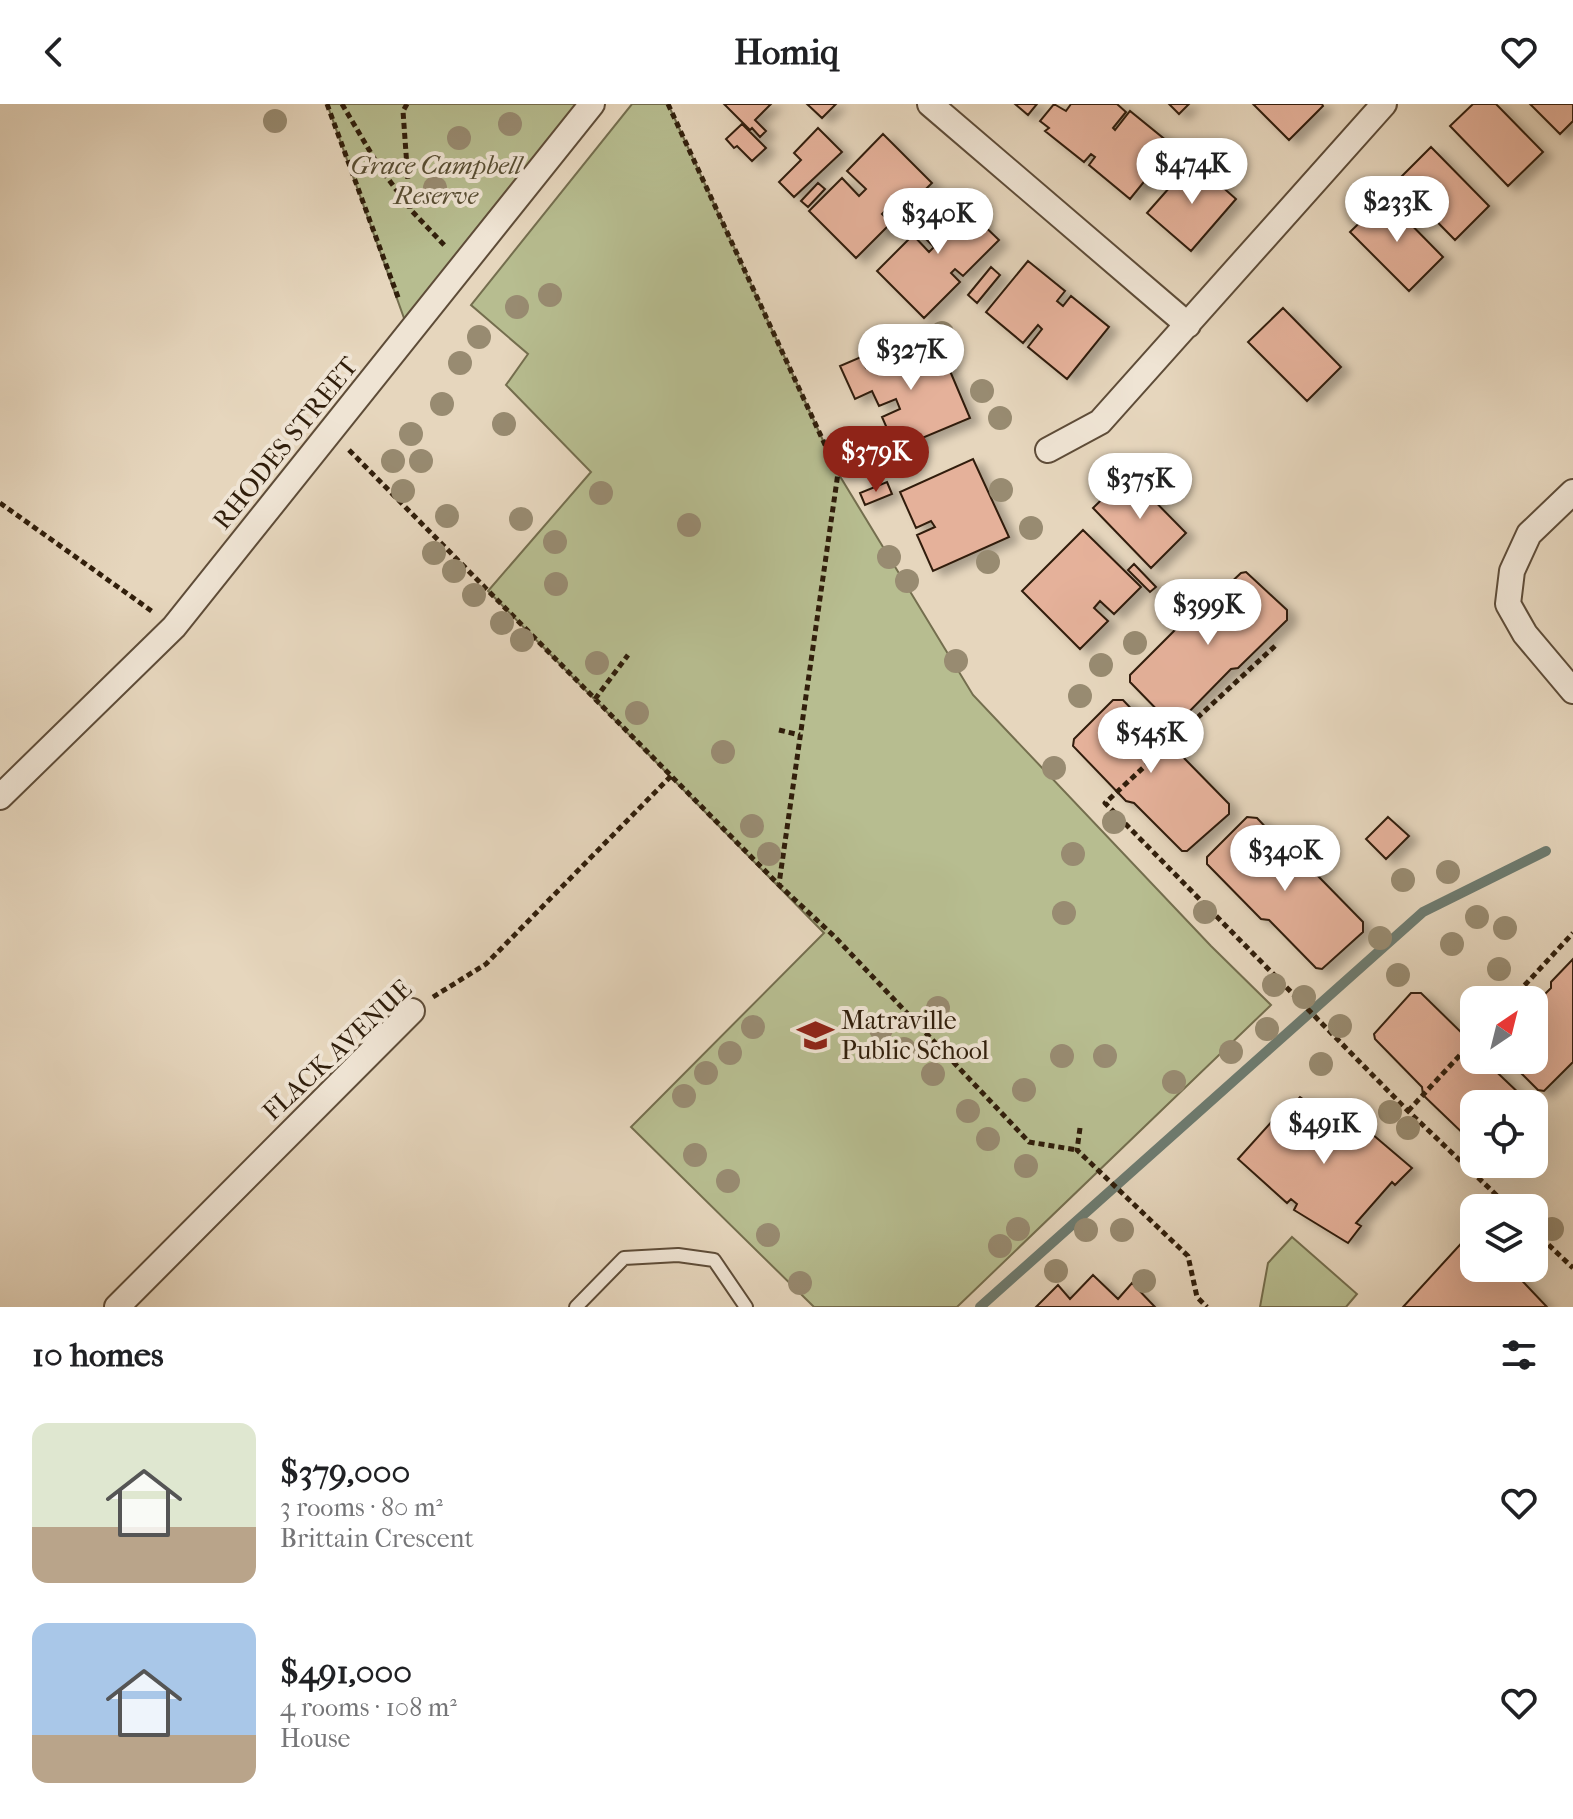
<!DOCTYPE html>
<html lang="en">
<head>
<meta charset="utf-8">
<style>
	:root { --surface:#fff; --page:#f6f6f6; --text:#202124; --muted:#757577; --accent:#8f2418 }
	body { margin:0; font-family:"IM FELL French Canon",serif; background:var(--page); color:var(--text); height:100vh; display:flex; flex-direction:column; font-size:30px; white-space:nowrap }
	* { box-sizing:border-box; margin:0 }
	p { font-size:26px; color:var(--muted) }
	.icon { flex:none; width:44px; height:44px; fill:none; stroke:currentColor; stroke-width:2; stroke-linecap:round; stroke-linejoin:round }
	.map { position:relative; height:1203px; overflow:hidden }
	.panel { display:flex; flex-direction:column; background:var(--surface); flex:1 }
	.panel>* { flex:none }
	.needle { width:52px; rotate:35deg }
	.buttons { position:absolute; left:1460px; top:882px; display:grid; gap:16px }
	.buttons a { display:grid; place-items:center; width:88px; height:88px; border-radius:16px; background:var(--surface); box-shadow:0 8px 32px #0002; font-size:40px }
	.price { position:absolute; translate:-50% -68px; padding:0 18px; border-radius:28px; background:#fff; color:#222; font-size:26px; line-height:52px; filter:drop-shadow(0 2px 4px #0008) }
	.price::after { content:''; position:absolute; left:50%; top:48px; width:24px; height:18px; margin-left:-12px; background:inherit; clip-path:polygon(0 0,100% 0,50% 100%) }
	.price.selected { background:var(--accent); color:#fff }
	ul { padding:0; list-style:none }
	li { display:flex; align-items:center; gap:24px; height:200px; padding:0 32px }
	li span { display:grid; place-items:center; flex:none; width:224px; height:160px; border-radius:16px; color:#555 }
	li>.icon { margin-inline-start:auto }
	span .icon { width:96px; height:96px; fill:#fffc; stroke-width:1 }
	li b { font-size:34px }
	h2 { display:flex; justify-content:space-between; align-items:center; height:96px; padding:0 32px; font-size:34px }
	header { display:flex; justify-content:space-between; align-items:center; height:104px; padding:0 32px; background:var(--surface); font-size:36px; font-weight:700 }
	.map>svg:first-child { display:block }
	.green { fill:#b7bd90; stroke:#746e4e; stroke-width:2 }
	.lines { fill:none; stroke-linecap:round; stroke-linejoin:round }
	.stream { stroke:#6d7b70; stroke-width:10 }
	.building { fill:#e5b19a; stroke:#301e0b; stroke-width:2; filter:url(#shadow) }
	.service-casing { stroke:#5e4c38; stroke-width:16 }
	.minor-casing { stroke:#5e4c38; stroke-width:28 }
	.path { stroke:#301e0b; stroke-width:5; stroke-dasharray:6 4; stroke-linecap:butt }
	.service { stroke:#efe4d4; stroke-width:12 }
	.minor { stroke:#efe4d4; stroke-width:24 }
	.tree { fill:#988b71 }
	.labels { text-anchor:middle; stroke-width:8; stroke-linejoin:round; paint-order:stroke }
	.park-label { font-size:26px; font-style:italic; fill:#584e33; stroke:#efe4d4 }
	.street-label { font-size:26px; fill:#301e0b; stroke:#efe4d4 }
	.poi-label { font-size:26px; fill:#301e0b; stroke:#efe4d4; text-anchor:start }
</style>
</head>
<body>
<header><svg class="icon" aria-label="back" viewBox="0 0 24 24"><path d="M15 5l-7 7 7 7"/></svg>Homiq<svg class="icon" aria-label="heart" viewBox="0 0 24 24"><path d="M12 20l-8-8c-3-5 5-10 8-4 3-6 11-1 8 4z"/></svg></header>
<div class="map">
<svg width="1573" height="1203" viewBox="0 0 1573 1203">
	<defs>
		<filter id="shadow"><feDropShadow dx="9" dy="5" stdDeviation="4" flood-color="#0004"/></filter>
	</defs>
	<rect width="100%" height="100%" fill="#e6d6bd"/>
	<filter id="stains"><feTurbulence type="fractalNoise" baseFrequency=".0025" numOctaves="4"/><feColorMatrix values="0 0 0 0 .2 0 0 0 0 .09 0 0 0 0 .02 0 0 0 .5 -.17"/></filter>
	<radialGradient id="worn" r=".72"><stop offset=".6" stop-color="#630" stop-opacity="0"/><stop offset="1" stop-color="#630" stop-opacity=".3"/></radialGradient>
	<path class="green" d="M 327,0 L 593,0 L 409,228 Z
		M 632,0 L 668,0 L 838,369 L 973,591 L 1211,842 L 1271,901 L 957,1203 L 814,1203 L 631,1023 L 824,829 L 488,487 L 591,368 L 506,281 L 528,250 L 471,201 Z
		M 1292,1133 L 1357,1190 L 1346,1203 L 1260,1203 L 1268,1159 Z"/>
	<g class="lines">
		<path class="stream" d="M 980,1203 L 1423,808 L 1546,747"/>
	</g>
	<path class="building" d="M 724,0 L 771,0 L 755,16 L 766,27 L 760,33 L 752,24 L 750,26 Z
		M 807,0 L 836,0 L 822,14 Z
		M 1015,0 L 1037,0 L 1028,11 Z
		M 1054,0 L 1066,7 L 1071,0 L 1117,0 L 1126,8 L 1113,24 L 1115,26 L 1130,7 L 1173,42 L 1130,95 L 1089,61 L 1095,53 L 1091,50 L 1084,58 L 1045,27 L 1049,24 L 1040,17 Z
		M 1169,0 L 1189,0 L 1179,10 Z
		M 1253,0 L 1322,0 L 1323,2 L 1289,36 Z
		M 1473,0 L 1496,0 L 1543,48 L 1508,82 L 1450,22 Z
		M 1530,0 L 1573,0 L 1573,17 L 1560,30 Z
		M 742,20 L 766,44 L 752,57 L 737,42 L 734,44 L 726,35 Z
		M 818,24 L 842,48 L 794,93 L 779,78 L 801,56 L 794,49 Z
		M 883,30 L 932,79 L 894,116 L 885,107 L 882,110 L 891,119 L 856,154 L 809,107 L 842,74 L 859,92 L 866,85 L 847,67 Z
		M 1431,43 L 1489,102 L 1455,136 L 1397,77 Z
		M 1193,57 L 1236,95 L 1191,147 L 1147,109 Z
		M 818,79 L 825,85 L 808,103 L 801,97 Z
		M 951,90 L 999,136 L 963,172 L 955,165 L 951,169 L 960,178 L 924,214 L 877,167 L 913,131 L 929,148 L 934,143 L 916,125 Z
		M 1385,94 L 1443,153 L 1409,187 L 1350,128 Z
		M 1028,157 L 1065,187 L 1057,197 L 1063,202 L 1071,192 L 1109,223 L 1067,275 L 1028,243 L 1042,225 L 1038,221 L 1023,239 L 986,208 Z
		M 991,163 L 1000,171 L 977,199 L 968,191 Z
		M 1283,204 L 1341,263 L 1307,297 L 1248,238 Z
		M 936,234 L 970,314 L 896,345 L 882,313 L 900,305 L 896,295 L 879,302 L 872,287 L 855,295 L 840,262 L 861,253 L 866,264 Z
		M 973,355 L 1009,433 L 933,467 L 917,431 L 935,423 L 931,417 L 916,424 L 900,388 Z
		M 1128,370 L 1186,429 L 1151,464 L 1093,404 Z
		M 887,378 L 892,390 L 865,401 L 860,389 Z
		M 1083,426 L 1141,483 L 1114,510 L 1100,497 L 1094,504 L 1108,517 L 1080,545 L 1022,487 Z
		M 1134,460 L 1156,483 L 1150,488 L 1128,466 Z
		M 1246,468 L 1287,506 L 1287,516 L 1238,564 L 1231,565 L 1179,618 L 1169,618 L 1130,578 L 1130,571 L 1184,517 L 1192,515 L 1241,469 Z
		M 1113,596 L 1123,596 L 1174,650 L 1181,651 L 1229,700 L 1229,710 L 1187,747 L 1182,747 L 1134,699 L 1126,697 L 1073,642 L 1074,635 Z
		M 1247,713 L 1257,714 L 1308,768 L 1315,769 L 1363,818 L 1363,828 L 1322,865 L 1316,864 L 1269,816 L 1261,815 L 1207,760 L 1207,753 Z
		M 1388,713 L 1409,732 L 1386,755 L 1366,735 Z
		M 1573,855 L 1573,958 L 1544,987 L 1538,986 L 1508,956 L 1534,956 L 1534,901 L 1551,884 L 1551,878 Z
		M 1411,889 L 1421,889 L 1470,937 L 1474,956 L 1484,956 L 1525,995 L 1525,1000 L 1474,1000 L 1474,1040 L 1423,991 L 1422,983 L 1375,935 L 1374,930 Z
		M 1300,993 L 1310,1000 L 1313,997 L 1331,1012 L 1339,1002 L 1412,1064 L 1395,1081 L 1392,1078 L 1356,1119 L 1361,1122 L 1348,1139 L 1294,1106 L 1297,1100 L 1291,1095 L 1287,1099 L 1238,1055 L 1274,1015 L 1278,1018 Z
		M 1468,1132 L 1474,1138 L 1474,1164 L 1510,1164 L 1547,1203 L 1403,1203 Z
		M 1093,1171 L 1118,1195 L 1132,1179 L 1155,1203 L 1036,1203 L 1058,1181 L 1070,1195 Z"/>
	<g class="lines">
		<defs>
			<path id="service" d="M 576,1203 L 624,1154 L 678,1151 L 714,1156 L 746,1203"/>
			<path id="minor" d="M 930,0 L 1188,221
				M 1048,346 L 1100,318 L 1384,0
				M 1573,388 L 1529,430 L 1512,467 L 1508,500 L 1525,530 L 1573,587
				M 0,693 L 174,523 L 592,0
				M 117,1203 L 412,907"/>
		</defs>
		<use href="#service" class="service-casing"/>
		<use href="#minor" class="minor-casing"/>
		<path class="path" d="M 327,0 L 399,196
			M 342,0 L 378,61 L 409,103
			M 407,0 L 403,7 L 410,105 L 446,143
			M 668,0 L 838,369 L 779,780
			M 349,346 L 779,781 L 835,833 L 1029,1038 L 1077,1046
			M 0,399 L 153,508
			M 1275,542 L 1105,699 L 1408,1007 L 1510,1104
			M 595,595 L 628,551
			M 779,626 L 800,631
			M 433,893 L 486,860 L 671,672
			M 1511,896 L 1573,829
			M 1408,1007 L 1474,936
			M 1080,1024 L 1077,1046 L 1188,1152 L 1197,1193 L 1207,1203
			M 1534,1127 L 1573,1164"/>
		<use href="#service" class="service"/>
		<use href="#minor" class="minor"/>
	</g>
	<g class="tree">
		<circle cx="275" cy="17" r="12"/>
		<circle cx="510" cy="20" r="12"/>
		<circle cx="459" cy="34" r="12"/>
		<circle cx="435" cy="84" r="12"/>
		<circle cx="550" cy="191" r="12"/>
		<circle cx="517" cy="203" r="12"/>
		<circle cx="942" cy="229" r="12"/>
		<circle cx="479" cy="233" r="12"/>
		<circle cx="460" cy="259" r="12"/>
		<circle cx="982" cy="287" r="12"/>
		<circle cx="442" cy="300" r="12"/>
		<circle cx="1000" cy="314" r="12"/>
		<circle cx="504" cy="320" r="12"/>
		<circle cx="411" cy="330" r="12"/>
		<circle cx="393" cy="357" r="12"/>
		<circle cx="421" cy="357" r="12"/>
		<circle cx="1001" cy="386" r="12"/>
		<circle cx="403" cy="387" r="12"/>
		<circle cx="601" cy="389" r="12"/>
		<circle cx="447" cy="412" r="12"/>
		<circle cx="521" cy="415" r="12"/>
		<circle cx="689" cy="421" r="12"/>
		<circle cx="1031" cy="424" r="12"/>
		<circle cx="555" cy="438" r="12"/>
		<circle cx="434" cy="449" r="12"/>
		<circle cx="889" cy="453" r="12"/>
		<circle cx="988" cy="458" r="12"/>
		<circle cx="454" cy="467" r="12"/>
		<circle cx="907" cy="477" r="12"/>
		<circle cx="556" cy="480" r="12"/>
		<circle cx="1180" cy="490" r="12"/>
		<circle cx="474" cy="491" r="12"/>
		<circle cx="502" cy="519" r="12"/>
		<circle cx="522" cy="536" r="12"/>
		<circle cx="1135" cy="539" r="12"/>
		<circle cx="956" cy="557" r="12"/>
		<circle cx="597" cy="559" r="12"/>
		<circle cx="1101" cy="561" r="12"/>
		<circle cx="1080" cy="592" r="12"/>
		<circle cx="637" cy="609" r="12"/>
		<circle cx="723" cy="648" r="12"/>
		<circle cx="1054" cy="664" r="12"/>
		<circle cx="1114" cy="718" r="12"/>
		<circle cx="752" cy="722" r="12"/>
		<circle cx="769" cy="750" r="12"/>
		<circle cx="1073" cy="750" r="12"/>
		<circle cx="1448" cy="768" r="12"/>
		<circle cx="1403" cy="776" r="12"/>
		<circle cx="1205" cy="808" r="12"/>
		<circle cx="1064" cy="809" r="12"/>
		<circle cx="1477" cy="813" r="12"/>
		<circle cx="1505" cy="824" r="12"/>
		<circle cx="1380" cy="834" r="12"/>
		<circle cx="1452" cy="840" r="12"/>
		<circle cx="1499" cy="865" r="12"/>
		<circle cx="1398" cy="871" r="12"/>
		<circle cx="1274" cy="881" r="12"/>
		<circle cx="1304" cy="893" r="12"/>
		<circle cx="938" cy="904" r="12"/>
		<circle cx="1340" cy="922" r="12"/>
		<circle cx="753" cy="923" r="12"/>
		<circle cx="881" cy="925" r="12"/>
		<circle cx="1267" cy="925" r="12"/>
		<circle cx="904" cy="945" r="12"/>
		<circle cx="1231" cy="948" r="12"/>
		<circle cx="730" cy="949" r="12"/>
		<circle cx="1062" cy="952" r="12"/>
		<circle cx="1105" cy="952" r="12"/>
		<circle cx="1321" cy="960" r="12"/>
		<circle cx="706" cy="969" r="12"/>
		<circle cx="933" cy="970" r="12"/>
		<circle cx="1174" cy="978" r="12"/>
		<circle cx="1024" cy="986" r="12"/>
		<circle cx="684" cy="992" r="12"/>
		<circle cx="968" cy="1007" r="12"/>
		<circle cx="1390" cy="1008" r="12"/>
		<circle cx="1408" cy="1024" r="12"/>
		<circle cx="988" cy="1035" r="12"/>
		<circle cx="695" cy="1051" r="12"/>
		<circle cx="1026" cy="1062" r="12"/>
		<circle cx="728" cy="1077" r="12"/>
		<circle cx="1018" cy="1125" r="12"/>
		<circle cx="1552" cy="1125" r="12"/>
		<circle cx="1086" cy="1126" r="12"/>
		<circle cx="1122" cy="1126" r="12"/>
		<circle cx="768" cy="1131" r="12"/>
		<circle cx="1000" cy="1142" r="12"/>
		<circle cx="1056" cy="1167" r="12"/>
		<circle cx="1144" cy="1177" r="12"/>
		<circle cx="800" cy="1179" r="12"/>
	</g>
	<defs>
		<symbol id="school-bare" viewBox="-9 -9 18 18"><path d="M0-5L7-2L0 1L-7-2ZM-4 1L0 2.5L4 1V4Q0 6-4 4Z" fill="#8f2418" stroke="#efe4d4" stroke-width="2.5" paint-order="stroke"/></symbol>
	</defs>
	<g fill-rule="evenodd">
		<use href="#school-bare" x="790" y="906" width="51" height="51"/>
	</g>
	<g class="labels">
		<g class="park-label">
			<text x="436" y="70">Grace Campbell<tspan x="436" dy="30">Reserve</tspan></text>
		</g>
		<g class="street-label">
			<text transform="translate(285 339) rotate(-51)" y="9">RHODES STREET</text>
			<text transform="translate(337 946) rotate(-43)" y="9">FLACK AVENUE</text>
		</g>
		<g class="poi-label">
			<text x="841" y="925">Matraville<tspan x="841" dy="30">Public School</tspan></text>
		</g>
	</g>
	<rect width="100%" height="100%" filter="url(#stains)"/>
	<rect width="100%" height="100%" fill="url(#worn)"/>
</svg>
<div class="buttons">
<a><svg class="needle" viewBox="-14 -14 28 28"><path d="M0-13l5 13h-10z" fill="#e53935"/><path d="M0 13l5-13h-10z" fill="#757577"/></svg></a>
<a><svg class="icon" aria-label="locate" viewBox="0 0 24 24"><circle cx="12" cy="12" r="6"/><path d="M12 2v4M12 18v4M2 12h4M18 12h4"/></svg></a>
<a><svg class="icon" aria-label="layers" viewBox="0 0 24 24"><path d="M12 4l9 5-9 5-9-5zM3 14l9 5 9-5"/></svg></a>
</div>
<b class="price" style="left:1192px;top:102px">$474K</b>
<b class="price" style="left:1397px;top:140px">$233K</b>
<b class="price" style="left:938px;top:152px">$340K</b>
<b class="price" style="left:911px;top:288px">$327K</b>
<b class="price selected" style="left:876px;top:390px">$379K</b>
<b class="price" style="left:1140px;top:417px">$375K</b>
<b class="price" style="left:1208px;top:543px">$399K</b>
<b class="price" style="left:1151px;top:671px">$545K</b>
<b class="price" style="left:1285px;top:789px">$340K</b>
<b class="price" style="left:1324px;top:1062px">$491K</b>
</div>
<section class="panel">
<h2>10 homes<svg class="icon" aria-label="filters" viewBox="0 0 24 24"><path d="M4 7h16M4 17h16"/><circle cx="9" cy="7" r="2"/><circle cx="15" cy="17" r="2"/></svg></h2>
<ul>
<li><span style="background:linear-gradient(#dfe7d0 65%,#b9a48a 0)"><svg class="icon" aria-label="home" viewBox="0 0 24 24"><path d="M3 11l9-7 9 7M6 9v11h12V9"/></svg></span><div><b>$379,000</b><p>3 rooms · 80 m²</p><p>Brittain Crescent</p></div><svg class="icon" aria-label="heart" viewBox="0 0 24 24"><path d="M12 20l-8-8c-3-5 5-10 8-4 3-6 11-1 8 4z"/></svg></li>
<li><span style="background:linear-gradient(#a9c7e8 70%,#b9a48a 0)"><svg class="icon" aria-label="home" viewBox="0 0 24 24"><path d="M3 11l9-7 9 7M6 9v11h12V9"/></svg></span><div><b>$491,000</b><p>4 rooms · 108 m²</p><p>House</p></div><svg class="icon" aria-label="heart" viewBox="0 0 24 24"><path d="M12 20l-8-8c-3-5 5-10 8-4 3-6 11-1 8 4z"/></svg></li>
</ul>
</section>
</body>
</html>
